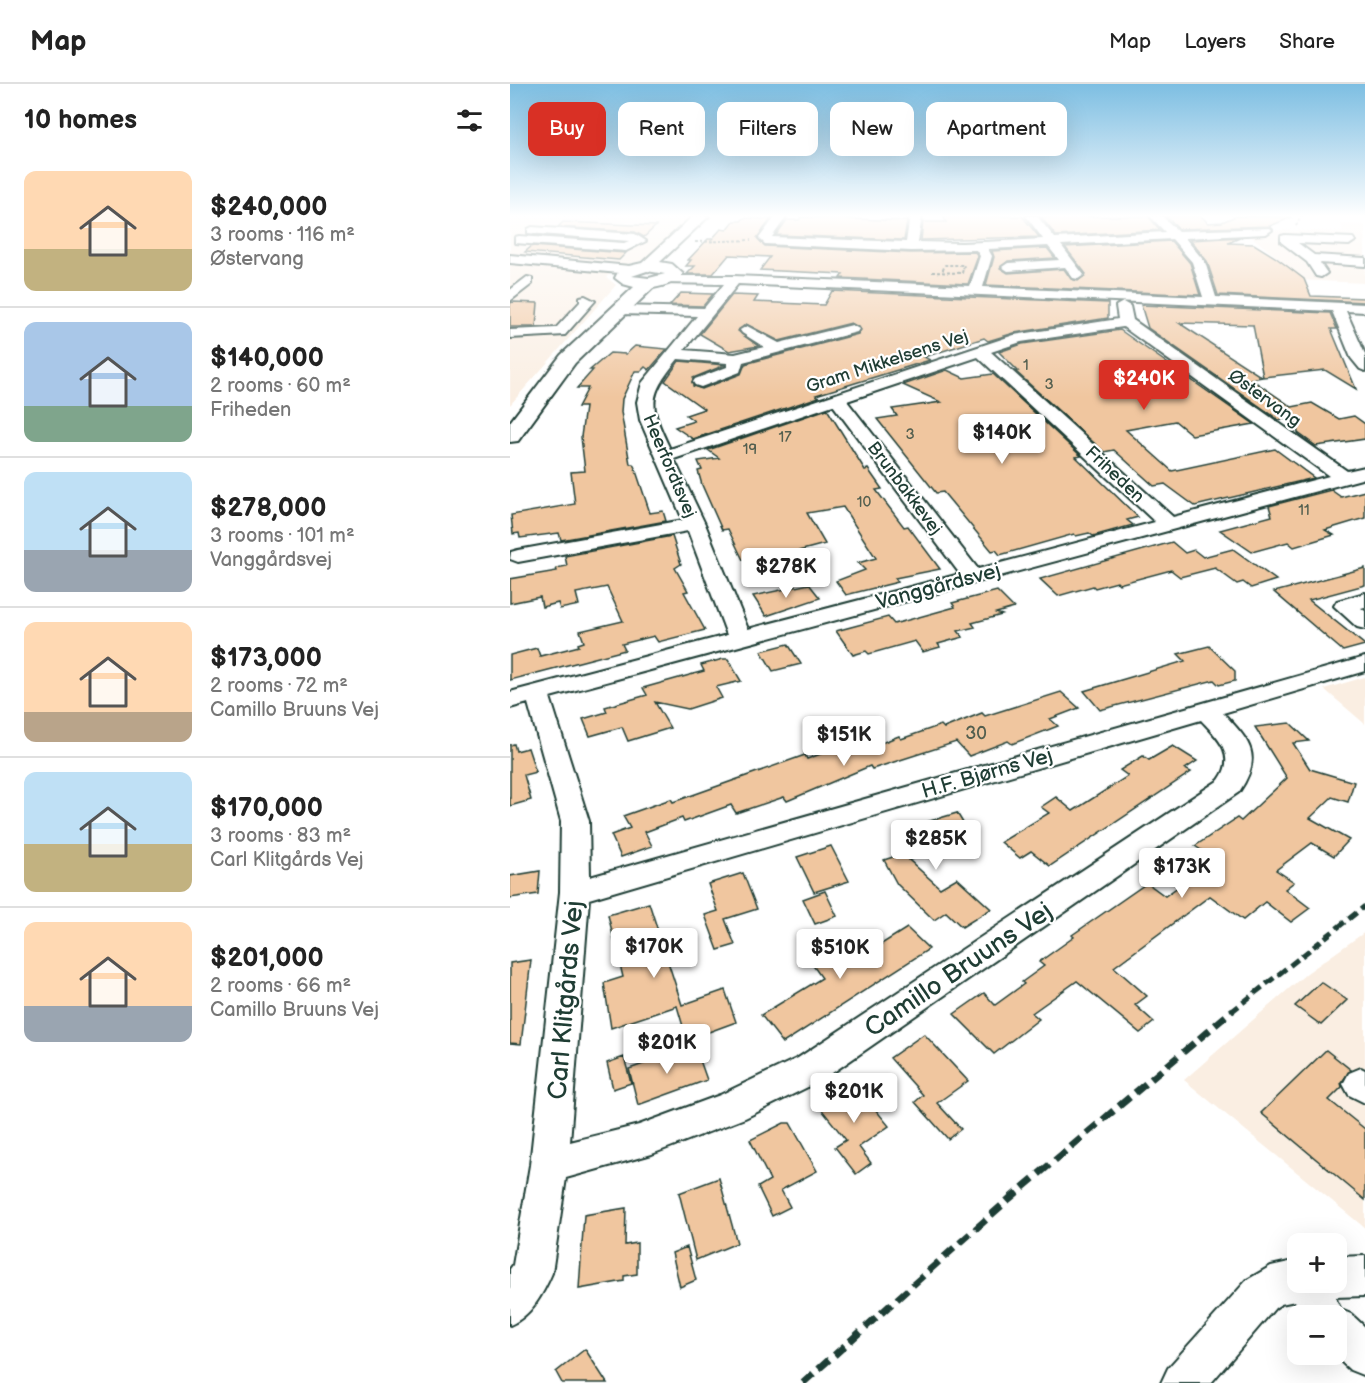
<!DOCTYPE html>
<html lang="en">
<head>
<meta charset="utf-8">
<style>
	:root { --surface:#fff; --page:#f6f6f6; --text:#222; --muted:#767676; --line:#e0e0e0; --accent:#d93025 }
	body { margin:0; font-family:"Balsamiq Sans",sans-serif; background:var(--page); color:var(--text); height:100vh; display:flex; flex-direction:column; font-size:22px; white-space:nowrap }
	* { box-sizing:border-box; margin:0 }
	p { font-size:20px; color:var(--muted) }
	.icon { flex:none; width:33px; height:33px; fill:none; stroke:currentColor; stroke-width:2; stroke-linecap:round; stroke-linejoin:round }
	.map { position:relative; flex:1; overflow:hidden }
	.panel { display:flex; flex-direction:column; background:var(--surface); width:510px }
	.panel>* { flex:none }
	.banner { position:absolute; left:18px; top:18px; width:570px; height:54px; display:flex; gap:12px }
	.fabs { position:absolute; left:777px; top:1149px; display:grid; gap:12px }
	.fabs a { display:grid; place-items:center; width:60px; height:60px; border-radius:12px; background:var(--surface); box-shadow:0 6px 24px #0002; font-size:30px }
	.price { position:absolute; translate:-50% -51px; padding:0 14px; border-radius:6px; background:#fff; color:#222; font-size:20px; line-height:39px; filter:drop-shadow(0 2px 3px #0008) }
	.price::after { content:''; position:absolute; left:50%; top:36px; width:18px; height:14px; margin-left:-9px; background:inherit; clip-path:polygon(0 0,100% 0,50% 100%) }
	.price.selected { background:var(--accent); color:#fff }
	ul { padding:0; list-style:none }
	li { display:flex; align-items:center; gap:18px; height:150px; padding:0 24px }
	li+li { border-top:2px solid var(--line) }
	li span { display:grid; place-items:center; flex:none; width:168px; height:120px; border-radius:12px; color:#555 }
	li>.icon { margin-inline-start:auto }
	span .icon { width:72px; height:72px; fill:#fffc; stroke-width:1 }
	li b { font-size:26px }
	h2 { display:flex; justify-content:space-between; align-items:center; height:72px; padding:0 24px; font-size:26px }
	.pill { padding:0 21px; border-radius:12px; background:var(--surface); box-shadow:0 6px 24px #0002; font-size:21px; line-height:54px }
	.pill.selected { background:var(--accent); color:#fff }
	header { display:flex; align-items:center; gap:36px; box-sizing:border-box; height:84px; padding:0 30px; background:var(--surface); border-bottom:2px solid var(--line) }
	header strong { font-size:28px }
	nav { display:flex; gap:33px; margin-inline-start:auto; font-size:21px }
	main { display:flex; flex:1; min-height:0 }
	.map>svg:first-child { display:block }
	.built { fill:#faeee2 }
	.building { fill:#f0c69f; stroke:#1f3d34; stroke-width:1.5 }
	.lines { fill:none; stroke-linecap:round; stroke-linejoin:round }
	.minor-casing { stroke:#1f3d34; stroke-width:4 }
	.major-casing { stroke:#1f3d34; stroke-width:4 }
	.path { stroke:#1f3d34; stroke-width:2; stroke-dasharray:3 2; stroke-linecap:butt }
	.minor { fill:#fff; fill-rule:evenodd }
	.major { fill:#fff; fill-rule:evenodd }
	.rail-far1 { stroke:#1f3d34; stroke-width:5; stroke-dasharray:10 5; stroke-linecap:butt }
	.rail { stroke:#1f3d34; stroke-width:7; stroke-dasharray:14 7; stroke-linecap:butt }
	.labels { text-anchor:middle; stroke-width:4.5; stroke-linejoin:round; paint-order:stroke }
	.far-number-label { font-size:15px; fill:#535f4f }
	.far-street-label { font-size:18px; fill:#1f3d34; stroke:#fff }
	.number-label { font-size:18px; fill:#535f4f }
	.street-label { font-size:21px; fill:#1f3d34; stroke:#fff }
	.near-street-label { font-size:26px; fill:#1f3d34; stroke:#fff }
</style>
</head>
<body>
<header>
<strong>Map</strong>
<nav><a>Map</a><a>Layers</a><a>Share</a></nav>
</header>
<main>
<section class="panel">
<h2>10 homes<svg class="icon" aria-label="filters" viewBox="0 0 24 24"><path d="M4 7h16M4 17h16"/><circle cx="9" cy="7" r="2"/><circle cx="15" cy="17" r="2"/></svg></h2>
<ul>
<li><span style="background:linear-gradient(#ffd9b3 65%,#c2b280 0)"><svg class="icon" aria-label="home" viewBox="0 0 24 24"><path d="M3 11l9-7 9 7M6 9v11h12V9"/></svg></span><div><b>$240,000</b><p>3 rooms · 116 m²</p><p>Østervang</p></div></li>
<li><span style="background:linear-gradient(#a9c7e8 70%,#7fa58c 0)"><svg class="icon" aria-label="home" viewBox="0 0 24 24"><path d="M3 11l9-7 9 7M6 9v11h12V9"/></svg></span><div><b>$140,000</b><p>2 rooms · 60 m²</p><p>Friheden</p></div></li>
<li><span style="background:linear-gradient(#bfe0f5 65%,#9aa5b1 0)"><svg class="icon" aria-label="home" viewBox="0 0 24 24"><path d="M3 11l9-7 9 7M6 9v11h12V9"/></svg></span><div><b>$278,000</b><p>3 rooms · 101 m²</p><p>Vanggårdsvej</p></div></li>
<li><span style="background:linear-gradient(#ffd9b3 75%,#b9a48a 0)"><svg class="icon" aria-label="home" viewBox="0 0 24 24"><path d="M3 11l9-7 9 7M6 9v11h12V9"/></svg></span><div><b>$173,000</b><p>2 rooms · 72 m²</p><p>Camillo Bruuns Vej</p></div></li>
<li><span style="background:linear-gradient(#bfe0f5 60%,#c2b280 0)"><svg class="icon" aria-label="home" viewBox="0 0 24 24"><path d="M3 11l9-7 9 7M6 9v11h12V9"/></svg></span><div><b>$170,000</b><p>3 rooms · 83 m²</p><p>Carl Klitgårds Vej</p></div></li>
<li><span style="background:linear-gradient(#ffd9b3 70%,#9aa5b1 0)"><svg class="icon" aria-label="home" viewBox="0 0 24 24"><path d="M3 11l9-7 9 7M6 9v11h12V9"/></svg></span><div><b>$201,000</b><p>2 rooms · 66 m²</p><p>Camillo Bruuns Vej</p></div></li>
</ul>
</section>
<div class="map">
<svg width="855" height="1299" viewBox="0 0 855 1299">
	<rect width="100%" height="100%" fill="#fff"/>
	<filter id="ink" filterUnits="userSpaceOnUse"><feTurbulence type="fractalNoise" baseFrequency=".0167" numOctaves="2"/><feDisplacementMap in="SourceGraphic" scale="12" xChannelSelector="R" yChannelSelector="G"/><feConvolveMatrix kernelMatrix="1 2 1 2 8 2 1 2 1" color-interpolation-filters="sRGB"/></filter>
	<g filter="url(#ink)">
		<path class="built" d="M 0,132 L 183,132 L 134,176 L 113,181 L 96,193 L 106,201 L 0,321 Z
			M 831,140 L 855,141 L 855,199 L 764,195 L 774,179 L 737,149 L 767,146 L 833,148 Z
			M 855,593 L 855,640 L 814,605 Z
			M 855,848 L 855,1144 L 674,996 L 797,889 Z"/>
		<path class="building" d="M 433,132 L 512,132 L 529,153 L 411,156 L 413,138 L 436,138 Z
			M 613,132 L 638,132 L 650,146 L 546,152 L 531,133 Z
			M 656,132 L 691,132 L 698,139 L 712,138 L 726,132 L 782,133 L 760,142 L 669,145 Z
			M 291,133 L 320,134 L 397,137 L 394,156 L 266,151 L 277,136 L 289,136 Z
			M 234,134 L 261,135 L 247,154 L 255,162 L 401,169 L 465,168 L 468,172 L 458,200 L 330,194 L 333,190 L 250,186 L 260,173 L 219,171 L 203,190 L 177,190 L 185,182 L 176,182 L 181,176 L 178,176 L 198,155 L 202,155 L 211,145 L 217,146 L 224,137 L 231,137 Z
			M 53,138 L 146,142 L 134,153 L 125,148 L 48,143 Z
			M 732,153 L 718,159 L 744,160 L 765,173 L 794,195 L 801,212 L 855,214 L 855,218 L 708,211 L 697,177 L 680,156 Z
			M 661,157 L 680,179 L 690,211 L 476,201 L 484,173 L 482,167 L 537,164 L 545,174 L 498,177 L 490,184 L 498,189 L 554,185 L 561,195 L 568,197 L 576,190 L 555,163 Z
			M 22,162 L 116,169 L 109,176 L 15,168 Z
			M 322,207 L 598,219 L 598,234 L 504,249 L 478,257 L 474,254 L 414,273 L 420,276 L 306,311 L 309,313 L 183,355 L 165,343 L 184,337 L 176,331 L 194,325 L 155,297 L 169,277 L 215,281 L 183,294 L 183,302 L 192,305 L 231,290 L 235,280 L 348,250 L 351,246 L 341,239 L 269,257 L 236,240 L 228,247 L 248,262 L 219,267 L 190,250 L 222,211 L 248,212 L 244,218 L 314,221 Z
			M 171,209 L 203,210 L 193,222 L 160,221 Z
			M 3,218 L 28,219 L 26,243 L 0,243 L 0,219 Z
			M 631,221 L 820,229 L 827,245 L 821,245 L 846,305 L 815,286 L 753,293 L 743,241 L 669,239 L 752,293 L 741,295 L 782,323 L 802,319 L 829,335 L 844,332 L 855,340 L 855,355 L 806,362 L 788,349 L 785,333 L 769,336 L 638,244 Z
			M 610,246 L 744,340 L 682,351 L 665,337 L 616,346 L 662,387 L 765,365 L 804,394 L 685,422 L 655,400 L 644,402 L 604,366 L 594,368 L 505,287 L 508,287 L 489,268 L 512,260 Z
			M 125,262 L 157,265 L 139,286 L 135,283 L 131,287 L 125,287 L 112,315 L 111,328 L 120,380 L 123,380 L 125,384 L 140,429 L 153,427 L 156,437 L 51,456 L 49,449 L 10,454 L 9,449 L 3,450 L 1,431 L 65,420 L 61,388 L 75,387 L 71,353 L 75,323 L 68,323 L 78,304 L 67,304 L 83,286 L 80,286 L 100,269 L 116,270 Z
			M 437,286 L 454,294 L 483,290 L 571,372 L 566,373 L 628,433 L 617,436 L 623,441 L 583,452 L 579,449 L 566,452 L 564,450 L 490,471 L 486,466 L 482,467 L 433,408 L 426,409 L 367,335 L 387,332 L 382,325 L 431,318 L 393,301 Z
			M 317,325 L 355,386 L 358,385 L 372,405 L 366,406 L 394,443 L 398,442 L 430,485 L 385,494 L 388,498 L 336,511 L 326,497 L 355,486 L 348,479 L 366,474 L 333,423 L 297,429 L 315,460 L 281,469 L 233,476 L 218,445 L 212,446 L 192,401 L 188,387 L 192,386 L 188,377 L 209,374 L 198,366 Z
			M 821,406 L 831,413 L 855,407 L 855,434 L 815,446 L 824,451 L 784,463 L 778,458 L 742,468 L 710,446 L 762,432 L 759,422 Z
			M 162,452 L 171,480 L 165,484 L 178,507 L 174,508 L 195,546 L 148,558 L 144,552 L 112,560 L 115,566 L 0,596 L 0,571 L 27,564 L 30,572 L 69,562 L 68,560 L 74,558 L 70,547 L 113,537 L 97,503 L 66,509 L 69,521 L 50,525 L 48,519 L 32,523 L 30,513 L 0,519 L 0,495 L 47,487 L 46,484 L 57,482 L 55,472 Z
			M 662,458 L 675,469 L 684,466 L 693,473 L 723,465 L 766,496 L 741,504 L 733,498 L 727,500 L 705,484 L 670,493 L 661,486 L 609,500 L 607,498 L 585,504 L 583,502 L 548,512 L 530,495 Z
			M 855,484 L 855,501 L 799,516 L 855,561 L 833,567 L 764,508 Z
			M 299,500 L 310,514 L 256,532 L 243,512 Z
			M 487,507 L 504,524 L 486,529 L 492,531 L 462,539 L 465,543 L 448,547 L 453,553 L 428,560 L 430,563 L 413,568 L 405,557 L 359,570 L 356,567 L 343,571 L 326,547 L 378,533 L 384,540 L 445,523 L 442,519 Z
			M 278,560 L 291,580 L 263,587 L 251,567 Z
			M 699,562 L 725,587 L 725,597 L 709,601 L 704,596 L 590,626 L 574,607 L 675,577 L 668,570 Z
			M 213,575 L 218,575 L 231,597 L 206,603 L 212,614 L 178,625 L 145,618 L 160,644 L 118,657 L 112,643 L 80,652 L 73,635 L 97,628 L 95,623 L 137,611 L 133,604 L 194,587 L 191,581 Z
			M 551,608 L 569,624 L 540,635 L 548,642 L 502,660 L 498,657 L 459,672 L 446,658 L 362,685 L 360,682 L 277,717 L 274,713 L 226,729 L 221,721 L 174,738 L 172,734 L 135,748 L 142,762 L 111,773 L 101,751 L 120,744 L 113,732 L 161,715 L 163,718 L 295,671 L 297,675 L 337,660 L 339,664 L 357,657 L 361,663 L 389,652 L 391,655 L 431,641 L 434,644 L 472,629 L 475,632 Z
			M 780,639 L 799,657 L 783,659 L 800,685 L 844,698 L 838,718 L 822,713 L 800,734 L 839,756 L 824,772 L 802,759 L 766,786 L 784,798 L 775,805 L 800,824 L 781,838 L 755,818 L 733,836 L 700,812 L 604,883 L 637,912 L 625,921 L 644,938 L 630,949 L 567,897 L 522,929 L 529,935 L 484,970 L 444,930 L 474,909 L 485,921 L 514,900 L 512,898 L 534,882 L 529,878 L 564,853 L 562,851 L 637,799 L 655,812 L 706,776 L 685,762 L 727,734 L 731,737 L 777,694 L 745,643 Z
			M 4,660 L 6,667 L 18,664 L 26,688 L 14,691 L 21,716 L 0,722 L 0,661 Z
			M 663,662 L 687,677 L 675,685 L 681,688 L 540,782 L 521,767 L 510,774 L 491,758 L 539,729 L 531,723 L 546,713 L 563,727 L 618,692 L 610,686 L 633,672 L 639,676 Z
			M 447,729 L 466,760 L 445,767 L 443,763 L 399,776 L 430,804 L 447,794 L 481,825 L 452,843 L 436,828 L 424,836 L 387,800 L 374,776 L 392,770 L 398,775 L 385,751 L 412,743 L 410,740 Z
			M 321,762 L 339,797 L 304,808 L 287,773 Z
			M 30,787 L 28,810 L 0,814 L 0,792 Z
			M 233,789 L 247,825 L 215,835 L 225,861 L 208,866 L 195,831 L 208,827 L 198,800 Z
			M 315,807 L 327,832 L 305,840 L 293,815 Z
			M 139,819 L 172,921 L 215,906 L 226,938 L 177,956 L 167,922 L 101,944 L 94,899 L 113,893 L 98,831 Z
			M 397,844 L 419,865 L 273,959 L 251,931 L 312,894 L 292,866 L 322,852 L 346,876 Z
			M 21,876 L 11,960 L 0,959 L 0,879 Z
			M 811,898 L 837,916 L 811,941 L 785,922 Z
			M 414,950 L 458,997 L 427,1019 L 451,1045 L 438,1055 L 405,1018 L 413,1011 L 380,974 Z
			M 185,962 L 197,996 L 128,1021 L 119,985 Z
			M 816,966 L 841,986 L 831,999 L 832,1003 L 819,1016 L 855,1045 L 855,1116 L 751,1029 Z
			M 114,973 L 121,999 L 103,1005 L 97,979 Z
			M 343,998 L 379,1042 L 349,1063 L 361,1079 L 346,1090 L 325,1063 L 336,1056 L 308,1021 Z
			M 274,1039 L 280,1039 L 307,1087 L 271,1106 L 280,1123 L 262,1132 L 248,1103 L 260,1096 L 240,1056 Z
			M 209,1094 L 227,1159 L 186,1176 L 169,1109 Z
			M 116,1124 L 115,1161 L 127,1159 L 127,1190 L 114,1192 L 114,1197 L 69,1205 L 74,1131 Z
			M 177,1163 L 186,1196 L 170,1203 L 162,1169 Z
			M 75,1265 L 97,1299 L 52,1299 L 46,1288 Z"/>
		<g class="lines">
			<defs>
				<path id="minor" d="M 266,132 L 277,132 L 262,153 L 396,158 L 400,132 L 412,132 L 408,158 L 452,159 L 533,155 L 516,132 L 527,132 L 545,154 L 655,148 L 640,132 L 652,132 L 668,147 L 760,144 L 762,146 L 756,150 L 675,154 L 695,178 L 706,213 L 855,220 L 855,228 L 836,227 L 855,270 L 855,287 L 850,285 L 841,274 L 822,227 L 228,200 L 174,266 L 225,270 L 254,263 L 232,249 L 230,246 L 237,242 L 269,259 L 342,241 L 349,245 L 347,248 L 233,278 L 230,288 L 191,303 L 185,301 L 183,298 L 185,295 L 217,283 L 217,279 L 168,275 C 137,313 139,321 160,365 L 504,251 L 608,235 L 606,222 L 613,218 L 620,222 L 623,236 L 837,387 L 855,383 L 855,394 L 40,613 L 79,737 L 80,793 L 855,573 L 855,587 L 713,629 C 741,658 753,672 729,708 L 312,996 L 235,1034 L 142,1070 L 56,1094 L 42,1189 C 33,1210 21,1232 0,1241 L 0,1185 L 3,1181 L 20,1081 L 50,808 L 51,737 L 18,619 L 0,624 L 0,608 L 217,551 L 178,447 L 8,478 L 0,475 L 1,468 L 8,466 L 173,436 L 130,336 L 127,318 L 132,299 L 187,232 L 110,230 L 103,226 L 110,222 L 194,224 L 214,200 L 151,199 L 151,193 L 156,192 L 224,192 L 460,202 L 470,172 L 466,166 L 401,167 L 255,160 L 249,154 ZM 662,155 L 682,178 L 693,213 L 473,203 L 482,172 L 478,165 L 538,162 L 549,176 L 498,179 L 492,183 L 498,187 L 555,183 L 563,194 L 568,195 L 574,191 L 551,161 ZM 613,243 L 819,392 L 663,433 L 481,268 L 511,258 ZM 468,273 L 645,438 L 468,485 L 337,317 ZM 323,321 L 450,490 L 238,545 L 195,440 L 164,375 ZM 691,636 C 708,654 727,671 709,696 L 288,974 L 210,1011 L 129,1041 L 60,1058 L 79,815 Z
					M 22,143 L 125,150 L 136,157 L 116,167 L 5,159 L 5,153 L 9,152 L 114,159 L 119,157 L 18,149 L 18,145 Z
					M 775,151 L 843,154 L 845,157 L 839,161 L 788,159 L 804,171 L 855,174 L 855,182 L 810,179 L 817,189 L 811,193 L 806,192 L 797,178 L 771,158 L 771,152 Z
					M 0,171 L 120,182 L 126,186 L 120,190 L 0,179 Z
					M 17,193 L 22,194 L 22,200 L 0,217 L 0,206 Z
					M 75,212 L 85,217 L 55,251 L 0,254 L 0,246 L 46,244 L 70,218 L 70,213 Z
					M 855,509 L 855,523 L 851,524 L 855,527 L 855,545 L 847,543 L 824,522 L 827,517 Z
					M 851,984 L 855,986 L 855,1019 L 839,1011 L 833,1000 L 839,989 Z
					M 855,1172 L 855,1212 L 825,1213 L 831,1226 L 841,1230 L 855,1243 L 855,1292 L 840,1286 L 823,1270 L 826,1270 L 826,1232 L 791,1232 L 785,1217 L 771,1220 L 765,1224 L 701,1299 L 651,1299 L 658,1284 L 737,1196 L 761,1182 L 788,1176 L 788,1198 L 826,1198 L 826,1173 Z"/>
				<path id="major" d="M 183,132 L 199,132 L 150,178 L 162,180 L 173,190 C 166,199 154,202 143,204 L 65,279 L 8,357 L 0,358 L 0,338 L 51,271 L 124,203 L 113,200 L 105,194 L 110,184 L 132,179 ZM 137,187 L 155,190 L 139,194 L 122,192 Z"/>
			</defs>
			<use href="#minor" class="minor-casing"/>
			<use href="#major" class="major-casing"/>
			<path class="path" d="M 786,142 L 791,132
				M 185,158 L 241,156
				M 422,188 L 452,189 L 454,181 L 435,181 L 432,188"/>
			<use href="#minor" class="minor"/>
			<use href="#major" class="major"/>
			<path class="rail-far1" d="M 721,928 L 855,822"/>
			<path class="rail" d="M 293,1299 L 499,1115 L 723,926"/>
		</g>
	</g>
	<linearGradient id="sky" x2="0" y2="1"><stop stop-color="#7dbee2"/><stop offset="0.42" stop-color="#fff"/><stop offset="1" stop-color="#fff" stop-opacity="0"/></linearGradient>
	<rect width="855" height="314" fill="url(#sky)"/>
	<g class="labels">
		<g class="far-number-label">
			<text x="516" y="286">1</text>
			<text x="539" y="305">3</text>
			<text x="400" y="355">3</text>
			<text x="275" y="358">17</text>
			<text x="240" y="370">19</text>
			<text x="354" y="423">10</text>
			<text x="794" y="431">11</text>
		</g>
		<g class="far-street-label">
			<text transform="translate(377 277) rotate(-18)" y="6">Gram Mikkelsens Vej</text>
			<text transform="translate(755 314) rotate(36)" y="6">Østervang</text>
			<text transform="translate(160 382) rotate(67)" y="6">Heerfordtsvej</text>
			<text transform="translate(605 390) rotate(43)" y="6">Friheden</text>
			<text transform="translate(395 404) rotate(53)" y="6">Brunbakkevej</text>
		</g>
		<g class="number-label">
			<text x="466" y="655">30</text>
		</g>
		<g class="street-label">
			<text transform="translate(428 502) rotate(-15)" y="7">Vanggårdsvej</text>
			<text transform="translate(477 689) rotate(-16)" y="7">H.F. Bjørns Vej</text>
		</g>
		<g class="near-street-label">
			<text transform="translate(448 885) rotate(-34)" y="9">Camillo Bruuns Vej</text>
			<text transform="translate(55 916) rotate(-85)" y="9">Carl Klitgårds Vej</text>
		</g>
	</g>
</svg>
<div class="fabs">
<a>+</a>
<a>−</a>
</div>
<b class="price selected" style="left:634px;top:327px">$240K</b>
<b class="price" style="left:492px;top:381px">$140K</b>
<b class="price" style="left:276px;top:515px">$278K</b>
<b class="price" style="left:334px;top:683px">$151K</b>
<b class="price" style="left:426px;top:787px">$285K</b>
<b class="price" style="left:672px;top:815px">$173K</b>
<b class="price" style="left:144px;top:895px">$170K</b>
<b class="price" style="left:330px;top:896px">$510K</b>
<b class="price" style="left:157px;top:991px">$201K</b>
<b class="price" style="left:344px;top:1040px">$201K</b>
<div class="banner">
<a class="pill selected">Buy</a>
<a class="pill">Rent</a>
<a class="pill">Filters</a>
<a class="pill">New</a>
<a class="pill">Apartment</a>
</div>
</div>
</main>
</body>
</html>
